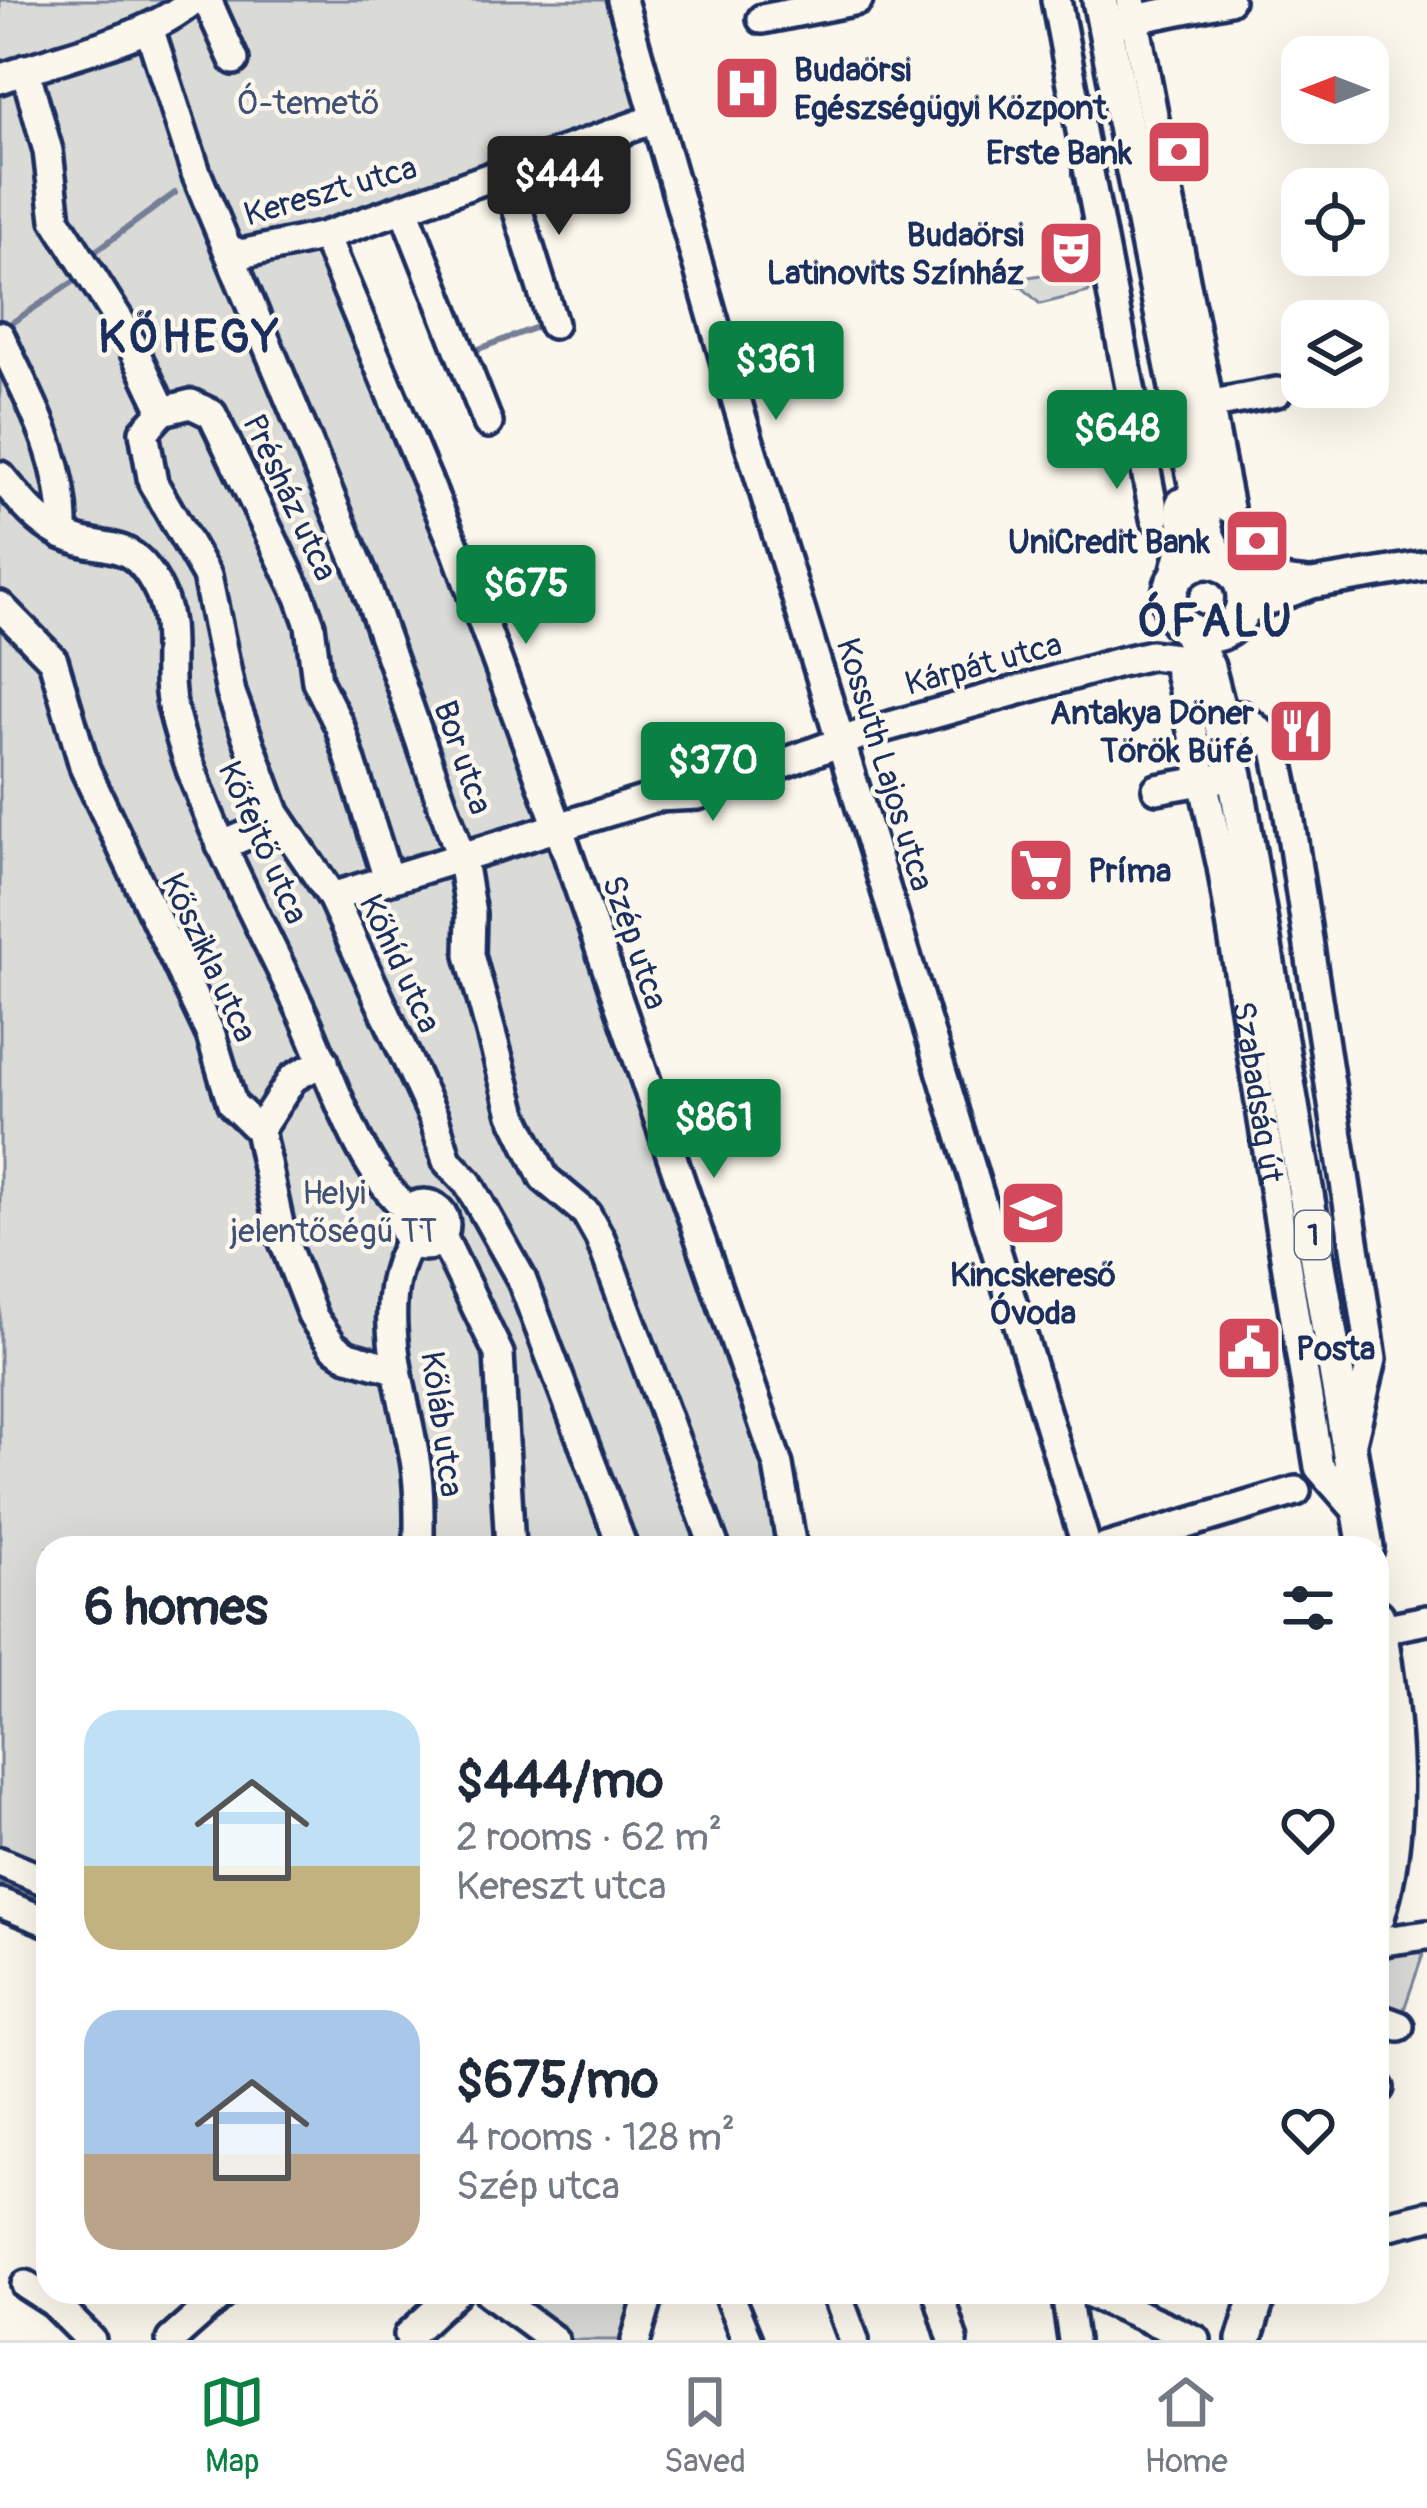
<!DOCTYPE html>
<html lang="en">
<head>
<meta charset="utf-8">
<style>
	:root { --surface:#fff; --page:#f2f2f3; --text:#1f2937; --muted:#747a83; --line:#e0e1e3; --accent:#0b8043 }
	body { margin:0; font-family:Pangolin,sans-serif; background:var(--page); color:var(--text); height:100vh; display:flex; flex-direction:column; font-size:45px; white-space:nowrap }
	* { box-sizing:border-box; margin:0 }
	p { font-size:39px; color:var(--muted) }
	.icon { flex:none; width:66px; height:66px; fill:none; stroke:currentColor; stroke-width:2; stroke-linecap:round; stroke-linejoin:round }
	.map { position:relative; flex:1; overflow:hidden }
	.panel { position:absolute; left:36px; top:1536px; width:1353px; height:768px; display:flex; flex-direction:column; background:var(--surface); border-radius:36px; box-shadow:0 12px 48px #0002 }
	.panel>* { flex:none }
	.needle { width:78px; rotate:270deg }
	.fabs { position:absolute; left:1281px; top:36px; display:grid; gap:24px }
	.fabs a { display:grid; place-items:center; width:108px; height:108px; border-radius:24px; background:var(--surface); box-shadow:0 12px 48px #0002; font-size:60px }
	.price { position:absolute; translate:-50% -102px; padding:0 27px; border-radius:12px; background:var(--accent); color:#fff; font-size:39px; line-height:78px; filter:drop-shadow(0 3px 6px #0008) }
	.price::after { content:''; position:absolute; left:50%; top:72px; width:36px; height:27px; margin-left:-18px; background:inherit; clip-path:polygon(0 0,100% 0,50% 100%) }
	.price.selected { background:#222; color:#fff }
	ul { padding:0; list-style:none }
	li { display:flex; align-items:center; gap:36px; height:300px; padding:0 48px }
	li span { display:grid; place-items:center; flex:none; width:336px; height:240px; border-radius:36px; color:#555 }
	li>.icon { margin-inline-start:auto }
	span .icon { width:144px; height:144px; fill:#fffc; stroke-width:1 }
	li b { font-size:51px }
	h2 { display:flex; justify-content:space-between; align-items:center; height:144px; padding:0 48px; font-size:51px }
	.tab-bar { display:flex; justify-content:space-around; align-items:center; height:168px; border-top:3px solid var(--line); background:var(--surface); font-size:33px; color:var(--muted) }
	.tab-bar a { display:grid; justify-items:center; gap:6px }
	.tab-bar .selected { color:var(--accent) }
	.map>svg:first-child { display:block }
	.green { fill:#dadad7; stroke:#7a849a; stroke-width:3 }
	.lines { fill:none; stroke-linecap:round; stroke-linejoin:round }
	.stream { stroke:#747e96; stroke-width:6 }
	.minor-casing { stroke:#1b2f5e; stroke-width:36 }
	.major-casing { stroke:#1b2f5e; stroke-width:42 }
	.minor { stroke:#fbf7ec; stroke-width:27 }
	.major { stroke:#fbf7ec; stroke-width:33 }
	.labels { text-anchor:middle; stroke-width:9; stroke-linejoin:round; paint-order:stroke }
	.shield { fill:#fbf7ec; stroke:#5e6b89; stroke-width:3 }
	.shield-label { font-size:30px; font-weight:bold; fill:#1b2f5e }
	.poi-label { font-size:33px; font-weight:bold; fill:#1b2f5e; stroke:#fbf7ec; text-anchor:end }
	.park-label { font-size:33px; fill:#415176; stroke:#fbf7ec }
	.street-label { font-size:33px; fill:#1b2f5e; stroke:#fbf7ec }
	.district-label { font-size:45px; font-weight:bold; letter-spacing:3px; fill:#1b2f5e; stroke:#fbf7ec }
</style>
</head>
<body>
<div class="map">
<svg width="1427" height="2340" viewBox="0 0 1427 2340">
	<rect width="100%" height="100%" fill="#fbf7ec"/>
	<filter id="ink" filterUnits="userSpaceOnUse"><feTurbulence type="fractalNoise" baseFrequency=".00833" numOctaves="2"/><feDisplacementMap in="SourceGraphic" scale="24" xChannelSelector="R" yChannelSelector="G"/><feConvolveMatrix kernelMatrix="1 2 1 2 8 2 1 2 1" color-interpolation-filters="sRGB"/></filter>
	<g filter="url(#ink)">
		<path class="green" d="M 0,0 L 622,0 L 654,119 L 326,236 L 431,488 L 792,1548 L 48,1548 L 48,1922 L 0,1903 Z
			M 1084,268 L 1089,292 L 1040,304 L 1022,287 L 1004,281 Z
			M 1426,1946 L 1377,2087 C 1377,2043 1368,1991 1391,1952 Z
			M 489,2292 L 650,2292 L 635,2340 L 554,2340 Z"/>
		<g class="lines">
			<path class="stream" d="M 89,256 L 175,193
				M 4,328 L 82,276
				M 468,353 L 545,324
				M 0,1883 L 48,1903"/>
			<defs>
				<g id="minor">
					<path d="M 207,0 L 234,60"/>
					<path d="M 622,0 L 739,409 L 1087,1548"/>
					<path d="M 1056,0 L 1155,518"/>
					<path d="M 1131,0 L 1229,508"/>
					<path d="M 762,19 L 858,0"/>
					<path d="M 1120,22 L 1229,0"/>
					<path d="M 150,31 L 196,173 L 361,571 L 462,860 L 471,914 L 470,955 L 513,1114 L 544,1178 L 586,1213 L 600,1238 L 715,1548"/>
					<path d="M 25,69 L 48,151 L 56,220 L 121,323 L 163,411 L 191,404 L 212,414 L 300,597 L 310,625 L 317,681 L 340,727 L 388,879"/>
					<path d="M 0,79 C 61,55 146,41 193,0"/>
					<path d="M 506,173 L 553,324"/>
					<path d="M 404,209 L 488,423"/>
					<path d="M 325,236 L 457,552 L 559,829 L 778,1465 L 792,1548"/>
					<path d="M 229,249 L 241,254 L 325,236 L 654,119"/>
					<path d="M 0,336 C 30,402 66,461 63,535"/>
					<path d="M 1208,405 L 1277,392"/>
					<path d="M 163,411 L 144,432 L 153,483 L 207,576 L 231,693 L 275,813 L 332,897 L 434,1118 L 447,1161 L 468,1183 L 521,1278 L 623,1548"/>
					<path d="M 0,476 C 18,497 34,519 58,532 C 102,556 128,532 156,585 C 179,626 162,667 173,710 C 201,820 258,917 305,1019 C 330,1074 361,1174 409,1210"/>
					<path d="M 1237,576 L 1308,584"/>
					<path d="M 0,606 L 53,660 L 85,769 L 211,1035 L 232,1104 L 259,1130 L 281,1234 L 313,1317 L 333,1346 L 348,1356 L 395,1369"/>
					<path d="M 1241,611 L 1312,584 L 1427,565"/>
					<path d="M 1231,716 L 1242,716 L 1275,745 L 1287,802 L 1372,1359 L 1351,1446"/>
					<path d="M 1157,789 L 1219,778"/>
					<path d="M 221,846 L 280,821"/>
					<path id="s1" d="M 332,897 L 656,797 L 698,795 L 865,733 L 1120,662 L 1151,655 L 1176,658 L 1222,867 L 1319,1467 L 1361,1515"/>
					<path d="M 259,1130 L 293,1078 L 324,1061"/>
					<circle cx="424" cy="1225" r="21"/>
					<path d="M 442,1236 L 499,1354 L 510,1548"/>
					<path d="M 410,1242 C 372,1302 403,1389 414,1454 C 420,1485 419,1517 419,1548"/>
					<path d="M 1106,1548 L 1296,1491"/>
					<path d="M 1377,1630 L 1427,1620"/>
					<path d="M 0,1862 L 48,1882"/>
					<path d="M 0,1903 L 48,1922"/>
					<path d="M 1377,1942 L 1427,1935"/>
					<path d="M 1377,2018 L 1399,2026"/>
					<path d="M 1377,2087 L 1379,2088"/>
					<path d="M 1377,2228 L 1427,2216"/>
					<path d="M 26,2285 L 54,2303 L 91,2340"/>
					<path d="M 489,2292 L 554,2340"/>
					<path d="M 727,2292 L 747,2340"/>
					<path d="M 836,2292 L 854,2340"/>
					<path d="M 938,2292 L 953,2340"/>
					<path d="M 1066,2292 L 1073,2340"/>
					<path d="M 1088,2292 L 1196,2340"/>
					<path d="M 409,2335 L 456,2292"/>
					<path d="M 171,2340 L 225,2292"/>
					<path d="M 636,2340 L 650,2292"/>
				</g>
				<path id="major" d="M 1100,0 L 1206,534 L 1220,563
					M1170 598a37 37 0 1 1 74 0a37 37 0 1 1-74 0Z
					M 1178,574 L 1187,538 L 1183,505
					M 1188,630 L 1207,667 L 1235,775 L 1366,1548
					M 1377,1617 C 1394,1716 1406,1820 1377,1917
					M 1244,2340 L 1259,2292"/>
			</defs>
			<use href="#minor" class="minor-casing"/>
			<use href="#major" class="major-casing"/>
			<use href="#minor" class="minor"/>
			<use href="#major" class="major"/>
		</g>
	</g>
	<defs>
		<symbol id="hospital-square" viewBox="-11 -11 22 22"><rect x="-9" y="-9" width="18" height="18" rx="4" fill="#d1495b" stroke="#fbf7ec"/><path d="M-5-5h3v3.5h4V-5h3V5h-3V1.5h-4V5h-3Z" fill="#fff"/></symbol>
		<symbol id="bank-square" viewBox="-11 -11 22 22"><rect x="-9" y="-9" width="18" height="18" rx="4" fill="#d1495b" stroke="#fbf7ec"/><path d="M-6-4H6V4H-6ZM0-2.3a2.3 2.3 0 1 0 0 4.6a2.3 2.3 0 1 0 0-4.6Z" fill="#fff"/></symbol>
		<symbol id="theatre-square" viewBox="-11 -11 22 22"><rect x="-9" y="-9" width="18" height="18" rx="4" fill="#d1495b" stroke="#fbf7ec"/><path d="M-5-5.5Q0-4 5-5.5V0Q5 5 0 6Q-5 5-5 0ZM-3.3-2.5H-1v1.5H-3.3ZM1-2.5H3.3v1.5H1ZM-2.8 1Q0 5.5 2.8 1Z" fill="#fff"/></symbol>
		<symbol id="restaurant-square" viewBox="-11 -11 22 22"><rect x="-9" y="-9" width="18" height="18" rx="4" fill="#d1495b" stroke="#fbf7ec"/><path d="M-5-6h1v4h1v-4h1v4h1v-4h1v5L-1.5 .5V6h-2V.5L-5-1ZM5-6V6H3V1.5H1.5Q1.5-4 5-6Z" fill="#fff"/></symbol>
		<symbol id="supermarket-square" viewBox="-11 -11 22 22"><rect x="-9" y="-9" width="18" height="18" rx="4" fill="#d1495b" stroke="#fbf7ec"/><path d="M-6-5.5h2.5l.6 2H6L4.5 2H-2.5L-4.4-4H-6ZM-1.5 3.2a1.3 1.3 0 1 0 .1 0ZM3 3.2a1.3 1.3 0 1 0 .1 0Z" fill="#fff"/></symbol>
		<symbol id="school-square" viewBox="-11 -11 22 22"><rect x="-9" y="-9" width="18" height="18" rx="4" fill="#d1495b" stroke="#fbf7ec"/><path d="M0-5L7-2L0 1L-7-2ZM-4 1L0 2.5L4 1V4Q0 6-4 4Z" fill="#fff"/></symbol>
		<symbol id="civic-square" viewBox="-11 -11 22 22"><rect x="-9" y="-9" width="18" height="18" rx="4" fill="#d1495b" stroke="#fbf7ec"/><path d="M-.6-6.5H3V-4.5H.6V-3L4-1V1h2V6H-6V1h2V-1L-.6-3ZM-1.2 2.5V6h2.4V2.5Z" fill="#fff"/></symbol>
	</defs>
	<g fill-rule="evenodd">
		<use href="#hospital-square" x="709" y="50" width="76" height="76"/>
		<use href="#bank-square" x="1141" y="114" width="76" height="76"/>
		<use href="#theatre-square" x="1033" y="215" width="76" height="76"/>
		<use href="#bank-square" x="1219" y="503" width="76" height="76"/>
		<use href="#restaurant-square" x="1263" y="693" width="76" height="76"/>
		<use href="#supermarket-square" x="1003" y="832" width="76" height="76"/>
		<use href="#school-square" x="995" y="1175" width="76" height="76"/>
		<use href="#civic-square" x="1211" y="1310" width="76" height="76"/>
	</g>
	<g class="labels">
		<rect class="shield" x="1295" y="1211" width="36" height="48" rx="9"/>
		<g class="shield-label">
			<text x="1313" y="1245">1</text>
		</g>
		<g class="poi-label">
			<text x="794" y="81" text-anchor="start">Budaörsi<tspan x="794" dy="38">Egészségügyi Központ</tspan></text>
			<text x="1132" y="164">Erste Bank</text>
			<text x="1024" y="246">Budaörsi<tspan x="1024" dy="38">Latinovits Színház</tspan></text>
			<text x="1210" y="553">UniCredit Bank</text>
			<text x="1254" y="724">Antakya Döner<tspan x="1254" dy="38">Török Büfé</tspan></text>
			<text x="1088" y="882" text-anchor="start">Príma</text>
			<text x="1033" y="1286" text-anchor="middle">Kincskereső<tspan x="1033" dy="38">Óvoda</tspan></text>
			<text x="1296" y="1360" text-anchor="start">Posta</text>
		</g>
		<g class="park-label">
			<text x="308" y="114">Ó-temető</text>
			<text x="334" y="1204">Helyi<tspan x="334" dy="38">jelentőségű TT</tspan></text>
		</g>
		<g class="street-label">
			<text transform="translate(330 190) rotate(-16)" y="12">Kereszt utca</text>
			<text transform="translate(291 497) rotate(65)" y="12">Présház utca</text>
			<text transform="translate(983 663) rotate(-15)" y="12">Kárpát utca</text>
			<text transform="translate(464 757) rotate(71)" y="12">Bor utca</text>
			<text transform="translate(886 764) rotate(73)" y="12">Kossuth Lajos utca</text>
			<text transform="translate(264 842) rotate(66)" y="12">Kőfejtő utca</text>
			<text transform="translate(636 942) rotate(71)" y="12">Szép utca</text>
			<text transform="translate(210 957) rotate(65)" y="12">Kőszikla utca</text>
			<text transform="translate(401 963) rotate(65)" y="12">Kőhíd utca</text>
			<text dy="12" stroke="none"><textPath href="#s1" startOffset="1323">Szabadság út</textPath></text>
			<text transform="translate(443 1424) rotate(82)" y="12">Kőláb utca</text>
		</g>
		<g class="district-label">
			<text x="190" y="352">KŐHEGY</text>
			<text x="1216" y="636">ÓFALU</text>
		</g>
	</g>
</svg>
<div class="fabs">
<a><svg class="needle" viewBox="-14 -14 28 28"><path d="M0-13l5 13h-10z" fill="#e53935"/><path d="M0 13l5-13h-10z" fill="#747a83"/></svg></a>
<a><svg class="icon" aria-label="locate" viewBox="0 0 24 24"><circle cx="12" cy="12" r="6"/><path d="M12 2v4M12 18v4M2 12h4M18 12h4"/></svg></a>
<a><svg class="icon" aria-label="layers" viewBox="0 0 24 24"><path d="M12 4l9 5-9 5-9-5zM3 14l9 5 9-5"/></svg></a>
</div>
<b class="price selected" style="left:559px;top:238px">$444</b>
<b class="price" style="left:776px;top:423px">$361</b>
<b class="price" style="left:1117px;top:492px">$648</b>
<b class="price" style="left:526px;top:647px">$675</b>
<b class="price" style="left:713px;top:824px">$370</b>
<b class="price" style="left:714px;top:1181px">$861</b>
<section class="panel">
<h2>6 homes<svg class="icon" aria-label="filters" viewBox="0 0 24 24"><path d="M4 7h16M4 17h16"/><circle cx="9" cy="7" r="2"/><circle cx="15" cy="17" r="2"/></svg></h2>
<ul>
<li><span style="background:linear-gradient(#bfe0f5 65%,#c2b280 0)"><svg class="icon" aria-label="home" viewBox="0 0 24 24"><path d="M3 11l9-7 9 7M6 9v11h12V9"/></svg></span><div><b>$444/mo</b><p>2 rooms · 62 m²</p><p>Kereszt utca</p></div><svg class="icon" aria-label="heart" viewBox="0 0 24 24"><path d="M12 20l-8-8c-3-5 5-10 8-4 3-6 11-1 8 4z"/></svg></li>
<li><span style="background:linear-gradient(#a9c7e8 60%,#b9a48a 0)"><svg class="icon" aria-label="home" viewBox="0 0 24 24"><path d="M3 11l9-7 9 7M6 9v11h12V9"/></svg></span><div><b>$675/mo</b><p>4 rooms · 128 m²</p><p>Szép utca</p></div><svg class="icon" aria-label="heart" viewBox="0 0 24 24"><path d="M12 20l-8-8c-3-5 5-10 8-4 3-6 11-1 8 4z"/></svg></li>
</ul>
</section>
</div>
<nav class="tab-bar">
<a class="selected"><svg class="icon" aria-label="map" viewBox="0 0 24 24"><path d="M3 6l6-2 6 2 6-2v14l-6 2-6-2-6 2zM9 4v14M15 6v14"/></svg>Map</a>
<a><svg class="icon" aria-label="saved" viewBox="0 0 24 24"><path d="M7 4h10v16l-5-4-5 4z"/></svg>Saved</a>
<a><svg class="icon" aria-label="home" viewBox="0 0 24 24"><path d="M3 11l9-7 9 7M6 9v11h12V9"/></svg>Home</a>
</nav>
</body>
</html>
